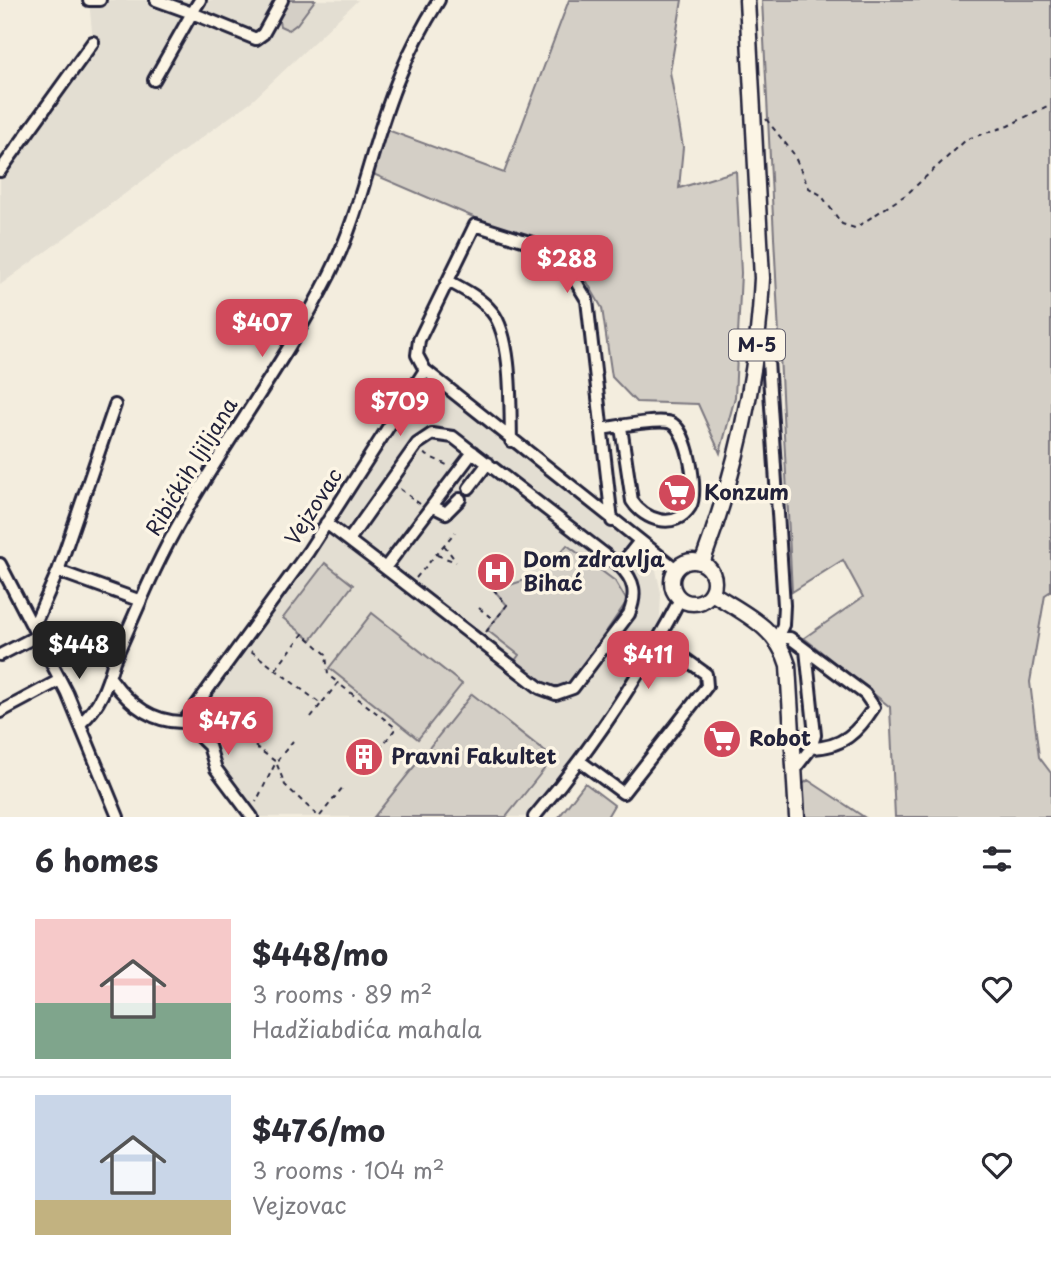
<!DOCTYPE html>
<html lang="en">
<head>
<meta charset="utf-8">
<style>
	:root { --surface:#fff; --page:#f2f2f3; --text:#2b2b33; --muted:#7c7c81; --line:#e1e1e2; --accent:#d1495b }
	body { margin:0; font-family:"Playpen Sans",sans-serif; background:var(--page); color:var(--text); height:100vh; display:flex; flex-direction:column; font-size:26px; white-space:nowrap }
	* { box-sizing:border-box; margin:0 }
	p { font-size:23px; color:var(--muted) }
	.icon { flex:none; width:38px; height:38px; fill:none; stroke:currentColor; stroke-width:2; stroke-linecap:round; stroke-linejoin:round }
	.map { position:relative; height:817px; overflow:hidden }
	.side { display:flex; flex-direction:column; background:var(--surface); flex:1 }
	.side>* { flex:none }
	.price { position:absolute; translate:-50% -60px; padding:0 16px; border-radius:14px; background:var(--accent); color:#fff; font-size:23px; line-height:46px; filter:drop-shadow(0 2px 4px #0008) }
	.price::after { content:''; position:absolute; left:50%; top:42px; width:21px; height:16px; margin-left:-10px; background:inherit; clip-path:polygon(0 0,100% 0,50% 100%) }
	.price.selected { background:#222; color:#fff }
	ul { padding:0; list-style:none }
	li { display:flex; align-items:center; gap:21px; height:175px; padding:0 35px }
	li+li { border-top:2px solid var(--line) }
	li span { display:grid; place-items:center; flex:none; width:196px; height:140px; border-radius:0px; color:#555 }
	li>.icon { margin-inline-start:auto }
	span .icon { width:84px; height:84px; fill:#fffc; stroke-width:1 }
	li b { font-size:30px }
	h2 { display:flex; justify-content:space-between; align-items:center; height:84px; padding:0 35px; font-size:30px }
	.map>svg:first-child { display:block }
	.built { fill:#e3ded2 }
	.green { fill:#d4cfc6; stroke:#7b7880; stroke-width:2 }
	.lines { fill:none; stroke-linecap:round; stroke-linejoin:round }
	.minor-casing { stroke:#22223b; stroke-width:16 }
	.major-casing { stroke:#22223b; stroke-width:19 }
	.path { stroke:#22223b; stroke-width:2; stroke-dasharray:5 5; stroke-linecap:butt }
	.minor { stroke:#fcf5e5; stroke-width:10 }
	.major { stroke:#fcf5e5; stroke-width:14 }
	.labels { text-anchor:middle; stroke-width:7; stroke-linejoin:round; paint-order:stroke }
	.shield { fill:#fcf5e5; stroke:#63616e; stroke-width:2 }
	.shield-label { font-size:19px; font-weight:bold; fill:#22223b }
	.street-label { font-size:21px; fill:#22223b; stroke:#fcf5e5 }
	.poi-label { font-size:21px; font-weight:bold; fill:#22223b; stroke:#fcf5e5; text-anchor:start }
</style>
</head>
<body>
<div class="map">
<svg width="1051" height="817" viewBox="0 0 1051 817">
	<rect width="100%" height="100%" fill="#f3edde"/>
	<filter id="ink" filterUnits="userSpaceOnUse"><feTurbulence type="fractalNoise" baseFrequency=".0143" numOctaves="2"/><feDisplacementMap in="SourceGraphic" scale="14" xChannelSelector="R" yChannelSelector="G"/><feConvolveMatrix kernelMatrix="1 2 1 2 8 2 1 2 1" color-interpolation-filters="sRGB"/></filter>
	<g filter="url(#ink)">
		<path class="built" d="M 89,0 L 358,0 L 253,100 L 0,285 L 0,171 L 93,42 Z
			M 425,370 L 652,552 L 661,593 L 659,640 L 534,817 L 252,817 L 184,722 L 265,613 Z"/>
		<path class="green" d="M 287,0 L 315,0 L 297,24 L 289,30 L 280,26 L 278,17 Z
			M 569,0 L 682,0 L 670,72 L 683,147 L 679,188 L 736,171 L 741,273 L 735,397 L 720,453 L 698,404 L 636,402 L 612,377 L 602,308 L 570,252 L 478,219 L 373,174 L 385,129 L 504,173 Z
			M 762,0 L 1051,0 L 1051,591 L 1045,595 L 1030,682 L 1039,757 L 1051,773 L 1051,817 L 895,817 L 890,707 L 804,638 L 863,597 L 843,560 L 792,592 Z
			M 567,545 L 615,581 L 627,601 L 565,692 L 556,694 L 511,666 L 519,655 L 487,630 L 507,605 L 494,590 L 541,575 Z
			M 325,563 L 353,585 L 311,640 L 283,618 Z
			M 372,613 L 462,684 L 418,739 L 329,668 Z
			M 472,694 L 553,758 L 506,817 L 374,817 Z
			M 808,780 L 864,817 L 805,817 L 803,784 Z
			M 585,783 L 614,805 L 607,817 L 559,817 Z"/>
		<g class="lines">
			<defs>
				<path id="minor" d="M 89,0 L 100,0
					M 156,0 L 192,13 L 200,0
					M 154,80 L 192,13 L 256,39 L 263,34 L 282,0
					M 0,171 L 93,42
					M 448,281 C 463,289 481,298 492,312 C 513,337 510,409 511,441
					M 767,345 L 784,605 L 783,625 L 777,638 L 790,638 L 806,650 L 815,735 L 811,748 L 794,770
					M 425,370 L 417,355 L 419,340 L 475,225 L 532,243 L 561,257 L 587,300 L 612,521
					M 601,429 C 616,427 659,418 671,423 C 688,429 699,493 690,507 C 675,531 644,520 632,501 L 621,427
					M 469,488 L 488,463
					M 432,506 L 446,513 L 460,499
					M 326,523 L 385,568 L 473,452
					M 349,540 L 417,444 L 432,434 L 453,437 L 620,566 L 639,542
					M 0,564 L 67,693 L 118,817
					M 385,568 L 540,688 L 556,694 L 573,688 L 629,614 C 637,594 635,581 620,566
					M 58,571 L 141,601
					M 33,628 L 58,571 L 115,405
					M 806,650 L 865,694 L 874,707 C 858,732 842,748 811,748
					M 0,655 L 37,636
					M 111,679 C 129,704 152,723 184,722
					M 0,712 L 60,680
					M 184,722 L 308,552 L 425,370 L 676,569
					M 184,722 L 209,746 L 216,769 L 252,817
					M 81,723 C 100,706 107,686 114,661 C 136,613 155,564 182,518 C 229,436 287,359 330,274 C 362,211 372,140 400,75 C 411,48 424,24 439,0
					M 581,762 L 623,793 L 707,686 L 706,674 L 659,640
					M 534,817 C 592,749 639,678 680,599"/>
				<path id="major" d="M672 582a21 21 0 1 1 42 0a21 21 0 1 1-42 0Z
					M 702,563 C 736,472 758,375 762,278 L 747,0
					M 712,593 C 743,613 777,627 788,665 L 797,817"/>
			</defs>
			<use href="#minor" class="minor-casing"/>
			<use href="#major" class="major-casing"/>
			<path class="path" d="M 766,119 L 793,153 L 809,188 L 821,195 L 842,224 L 855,228 L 907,194 L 967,139 L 1008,126 L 1051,104
				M 424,454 L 447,465
				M 400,489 L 420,504
				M 444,545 L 455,560
				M 437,555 L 456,562
				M 416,578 L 455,532
				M 479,608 L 494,620
				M 486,632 L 507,605 L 494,590
				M 251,651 L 321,704 L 338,683 L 396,728 L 378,751
				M 276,669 L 303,634 L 326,654 L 328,675 L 337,682
				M 207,710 L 276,762 L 256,802
				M 311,717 L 321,704
				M 208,731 L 219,721
				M 293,741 L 276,762 L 285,785 L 319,817
				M 320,816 L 343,787"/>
			<use href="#minor" class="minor"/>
			<use href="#major" class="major"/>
		</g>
	</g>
	<defs>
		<symbol id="supermarket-disc" viewBox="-11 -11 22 22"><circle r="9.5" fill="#d1495b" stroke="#fcf5e5"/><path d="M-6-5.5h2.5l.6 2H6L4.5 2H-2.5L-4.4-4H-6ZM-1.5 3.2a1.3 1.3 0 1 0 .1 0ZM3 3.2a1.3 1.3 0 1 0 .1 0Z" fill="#fff"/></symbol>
		<symbol id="hospital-disc" viewBox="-11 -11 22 22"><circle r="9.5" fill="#d1495b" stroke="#fcf5e5"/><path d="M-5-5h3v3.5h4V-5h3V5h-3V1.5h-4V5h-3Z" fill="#fff"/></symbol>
		<symbol id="building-disc" viewBox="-11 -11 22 22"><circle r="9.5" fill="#d1495b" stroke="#fcf5e5"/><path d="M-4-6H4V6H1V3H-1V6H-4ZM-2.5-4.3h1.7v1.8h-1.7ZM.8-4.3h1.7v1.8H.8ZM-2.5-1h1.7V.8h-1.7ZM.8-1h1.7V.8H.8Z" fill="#fff"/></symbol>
	</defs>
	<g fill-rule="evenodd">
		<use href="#supermarket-disc" x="655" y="471" width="44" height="44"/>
		<use href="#hospital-disc" x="474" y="550" width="44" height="44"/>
		<use href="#supermarket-disc" x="700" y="717" width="44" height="44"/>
		<use href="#building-disc" x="342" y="735" width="44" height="44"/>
	</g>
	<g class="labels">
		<rect class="shield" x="729" y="329.5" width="56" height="31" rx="5"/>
		<g class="shield-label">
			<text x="757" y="352">M-5</text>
		</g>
		<g class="street-label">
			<text transform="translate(192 467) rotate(-59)" y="7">Ribićkih ljiljana</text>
			<text transform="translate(314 507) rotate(-57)" y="7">Vejzovac</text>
		</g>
		<g class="poi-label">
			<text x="704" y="500">Konzum</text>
			<text x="523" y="567">Dom zdravlja<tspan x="523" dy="24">Bihać</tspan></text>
			<text x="749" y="746">Robot</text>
			<text x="391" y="764">Pravni Fakultet</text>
		</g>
	</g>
</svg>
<b class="price" style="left:567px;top:295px">$288</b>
<b class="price" style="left:262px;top:359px">$407</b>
<b class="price" style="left:400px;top:438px">$709</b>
<b class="price selected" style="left:79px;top:681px">$448</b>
<b class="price" style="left:648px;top:691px">$411</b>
<b class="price" style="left:228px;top:757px">$476</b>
</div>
<section class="side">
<h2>6 homes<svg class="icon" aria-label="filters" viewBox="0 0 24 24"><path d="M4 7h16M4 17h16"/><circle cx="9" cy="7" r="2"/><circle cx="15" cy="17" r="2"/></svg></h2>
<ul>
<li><span style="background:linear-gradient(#f6c9c9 60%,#7fa58c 0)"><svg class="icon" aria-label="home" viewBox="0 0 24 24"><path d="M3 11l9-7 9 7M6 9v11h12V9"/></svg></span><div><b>$448/mo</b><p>3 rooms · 89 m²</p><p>Hadžiabdića mahala</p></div><svg class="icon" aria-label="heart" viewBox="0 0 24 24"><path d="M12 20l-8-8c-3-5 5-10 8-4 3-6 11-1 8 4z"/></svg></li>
<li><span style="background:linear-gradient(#c9d6e8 75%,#c2b280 0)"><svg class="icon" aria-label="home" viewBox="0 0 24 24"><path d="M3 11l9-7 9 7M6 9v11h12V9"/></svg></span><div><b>$476/mo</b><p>3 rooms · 104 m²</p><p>Vejzovac</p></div><svg class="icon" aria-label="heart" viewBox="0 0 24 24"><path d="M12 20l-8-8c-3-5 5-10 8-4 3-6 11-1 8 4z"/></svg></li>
</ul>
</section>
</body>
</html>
